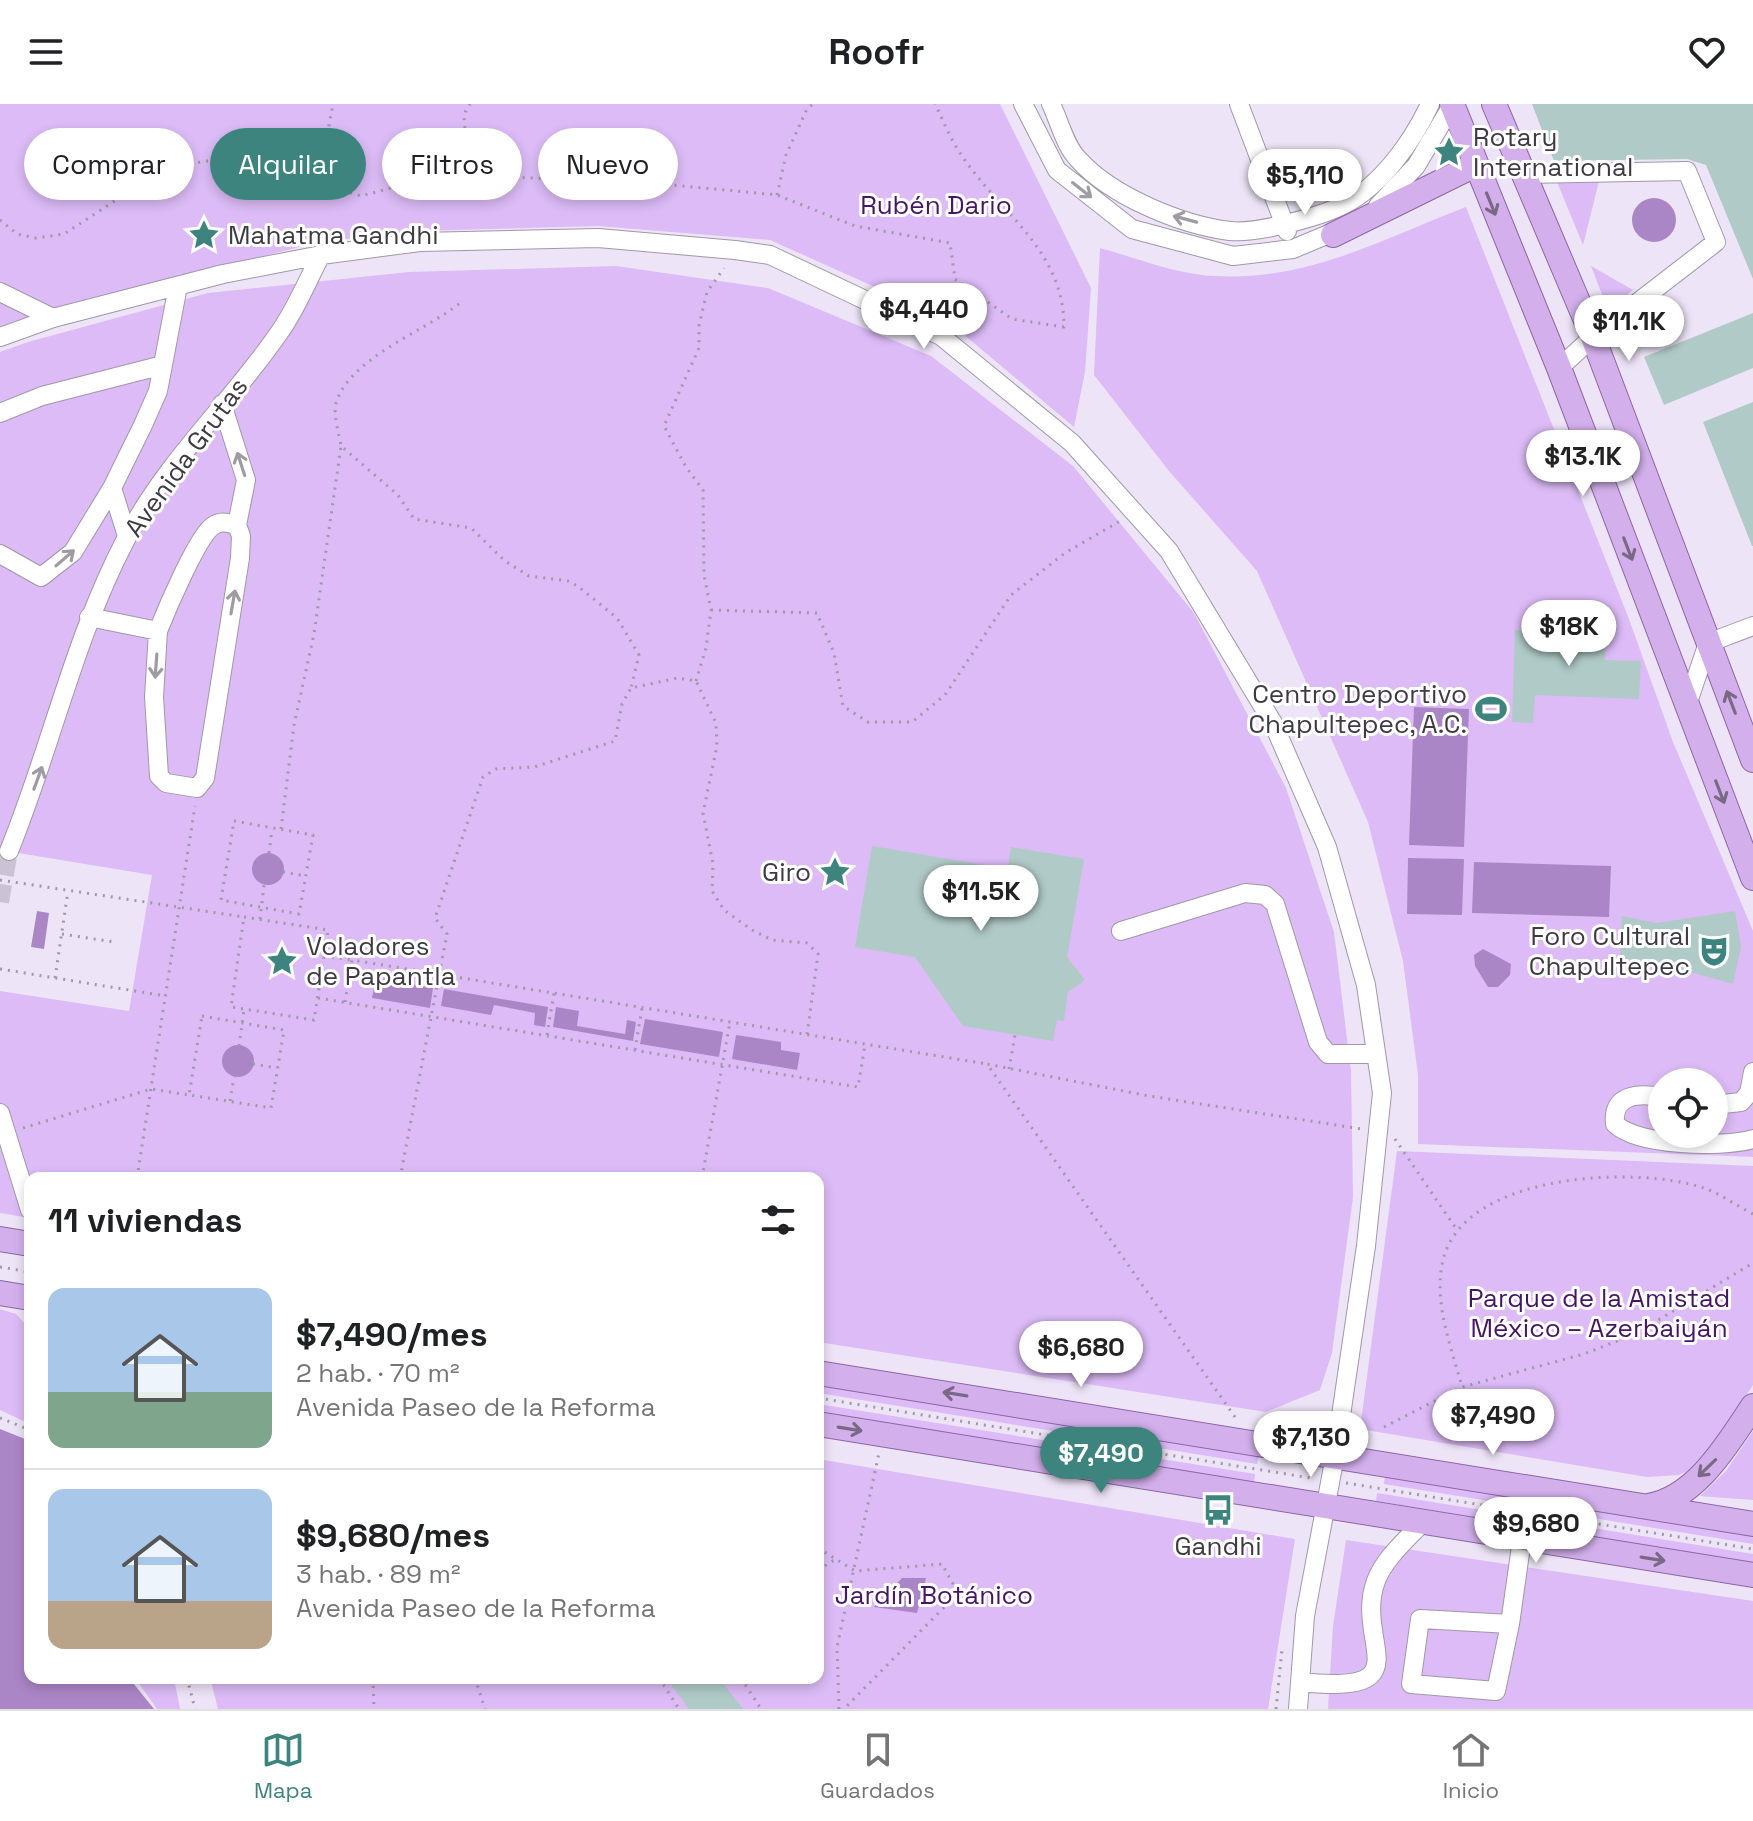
<!DOCTYPE html>
<html lang="es">
<head>
<meta charset="utf-8">
<style>
	:root { --surface:#fff; --page:#f6f6f6; --text:#202124; --muted:#757577; --line:#e0e0e0; --accent:#3e847e }
	body { margin:0; font-family:"Space Grotesk",sans-serif; background:var(--page); color:var(--text); height:100vh; display:flex; flex-direction:column; font-size:30px; white-space:nowrap }
	* { box-sizing:border-box; margin:0 }
	p { font-size:26px; color:var(--muted) }
	.icon { flex:none; width:44px; height:44px; fill:none; stroke:currentColor; stroke-width:2; stroke-linecap:round; stroke-linejoin:round }
	.map { position:relative; flex:1; overflow:hidden }
	.details { position:absolute; left:24px; top:1068px; width:800px; height:512px; display:flex; flex-direction:column; background:var(--surface); border-radius:16px; box-shadow:0 4px 12px #0003 }
	.details>* { flex:none }
	.top-card { position:absolute; left:24px; top:24px; width:800px; height:72px; display:flex; gap:16px }
	.controls { position:absolute; left:1648px; top:964px; display:grid; gap:16px }
	.controls a { display:grid; place-items:center; width:80px; height:80px; border-radius:50%; background:var(--surface); box-shadow:0 4px 12px #0003; font-size:40px }
	.price { position:absolute; translate:-50% -68px; padding:0 18px; border-radius:28px; background:#fff; color:#222; font-size:26px; line-height:52px; filter:drop-shadow(0 2px 4px #0008) }
	.price::after { content:''; position:absolute; left:50%; top:48px; width:24px; height:18px; margin-left:-12px; background:inherit; clip-path:polygon(0 0,100% 0,50% 100%) }
	.price.selected { background:var(--accent); color:#fff }
	ul { padding:0; list-style:none }
	li { display:flex; align-items:center; gap:24px; height:200px; padding:0 24px }
	li+li { border-top:2px solid var(--line) }
	li span { display:grid; place-items:center; flex:none; width:224px; height:160px; border-radius:16px; color:#555 }
	li>.icon { margin-inline-start:auto }
	span .icon { width:96px; height:96px; fill:#fffc; stroke-width:1 }
	li b { font-size:34px }
	h2 { display:flex; justify-content:space-between; align-items:center; height:96px; padding:0 24px; font-size:34px }
	.chip { padding:0 28px; border-radius:36px; background:var(--surface); box-shadow:0 4px 12px #0003; font-size:28px; line-height:72px }
	.chip.selected { background:var(--accent); color:#fff }
	header { display:flex; justify-content:space-between; align-items:center; height:104px; padding:0 24px; background:var(--surface); font-size:36px; font-weight:700 }
	.tabs { display:flex; justify-content:space-around; align-items:center; height:112px; border-top:2px solid var(--line); background:var(--surface); font-size:22px; color:var(--muted) }
	.tabs a { display:grid; justify-items:center; gap:4px }
	.tabs .selected { color:var(--accent) }
	.map>svg:first-child { display:block }
	.green { fill:#dcbbf6; fill-rule:evenodd }
	.water { fill:#ab86c7 }
	.building { fill:#b0cac7 }
	.lines { fill:none; stroke-linecap:round; stroke-linejoin:round }
	.minor-tunnel { stroke:#cbc2d3; stroke-width:18; stroke-dasharray:18 9; stroke-linecap:butt }
	.minor-casing { stroke:#a197a9; stroke-width:20 }
	.major-casing { stroke:#8c65a8; stroke-width:26 }
	.path { stroke:#9f98a6; stroke-width:3; stroke-dasharray:2 6; stroke-linecap:butt }
	.minor { stroke:#fff; stroke-width:18 }
	.major { stroke:#d3b0ec; stroke-width:24 }
	.oneway { stroke:#9e9ca0 }
	.oneway2 { stroke:#7a6985 }
	.labels { text-anchor:middle; stroke-width:6; stroke-linejoin:round; paint-order:stroke }
	.poi-label { font-size:26px; fill:#3e3a41; stroke:#fff; text-anchor:start }
	.park-label { font-size:26px; fill:#461564; stroke:#fff }
	.street-label { font-size:26px; fill:#3e3a41; stroke:#fff }
</style>
</head>
<body>
<header><svg class="icon" aria-label="menu" viewBox="0 0 24 24"><path d="M4 6h16M4 12h16M4 18h16"/></svg>Roofr<svg class="icon" aria-label="heart" viewBox="0 0 24 24"><path d="M12 20l-8-8c-3-5 5-10 8-4 3-6 11-1 8 4z"/></svg></header>
<div class="map">
<svg width="1753" height="1605" viewBox="0 0 1753 1605">
	<rect width="100%" height="100%" fill="#eee4f7"/>
	<path class="green" d="M 0,0 L 1000,0 L 1091,184 L 1085,268 L 1074,323 L 944,214 L 770,136 L 598,122 L 417,127 L 319,138 L 64,203 L 0,223 Z
		M 1599,77 L 1583,141 L 1557,78 Z
		M 1466,103 L 1629,515 L 1673,638 L 1753,827 L 1753,1053 L 1418,1040 L 1418,971 L 1403,857 L 1368,718 L 1257,467 L 1169,367 L 1094,271 L 1100,144 C 1133,153 1168,167 1202,171 C 1302,181 1377,137 1466,103 ZM 1662,978 L 1714,978 L 1714,1030 L 1662,1030 Z
		M 616,162 L 768,184 L 931,252 L 1073,362 L 1194,509 L 1286,684 L 1334,828 L 1351,967 L 1353,1093 L 1332,1249 L 1320,1286 L 1266,1308 L 818,1238 L 818,1074 L 30,1074 L 30,1114 L 0,1109 L 0,887 L 129,907 L 152,771 L 0,746 L 0,248 L 28,238 L 208,189 L 409,168 Z
		M 1591,162 L 1633,186 L 1608,206 Z
		M 1397,1047 L 1753,1062 L 1753,1281 L 1701,1361 L 1679,1371 L 1647,1373 L 1360,1325 Z
		M 0,1205 L 16,1210 L 30,1225 L 30,1320 L 0,1306 Z
		M 818,1280 L 1259,1351 L 1257,1360 L 818,1289 Z
		M 818,1300 L 1255,1370 L 1254,1379 L 818,1309 Z
		M 1753,1327 L 1753,1396 L 1700,1392 L 1726,1367 Z
		M 818,1355 L 1295,1435 L 1268,1605 L 218,1605 L 210,1574 L 818,1574 Z
		M 1385,1372 L 1753,1432 L 1753,1440 L 1384,1380 Z
		M 1377,1389 L 1753,1450 L 1753,1459 L 1376,1397 Z
		M 1346,1436 L 1753,1497 L 1753,1605 L 1328,1605 L 1333,1522 Z
		M 135,1574 L 174,1574 L 180,1605 L 157,1605 Z"/>
	<path class="water" d="M1632 116a22 22 0 1 1 44 0a22 22 0 1 1-44 0Z
		M 1414,603 L 1469,605 L 1464,743 L 1409,741 Z
		M252 765a16 16 0 1 1 32 0a16 16 0 1 1-32 0Z
		M 1408,754 L 1464,755 L 1462,811 L 1407,810 Z
		M 1474,758 L 1611,762 L 1609,813 L 1472,809 Z
		M 37,807 L 49,809 L 44,845 L 31,843 Z
		M 1483,845 L 1511,860 L 1510,871 L 1498,883 L 1488,883 L 1475,862 L 1474,851 Z
		M 376,874 L 433,884 L 430,904 L 372,894 Z
		M 444,885 L 548,903 L 545,923 L 534,921 L 535,909 L 494,901 L 491,911 L 441,902 Z
		M 556,903 L 579,907 L 577,922 L 625,930 L 627,916 L 636,918 L 633,937 L 553,923 Z
		M 645,915 L 723,928 L 719,953 L 640,940 Z
		M 736,931 L 781,938 L 781,946 L 800,949 L 797,966 L 732,955 Z
		M222 957a16 16 0 1 1 32 0a16 16 0 1 1-32 0Z
		M 0,1325 L 30,1337 L 30,1574 L 129,1574 L 154,1605 L 0,1605 Z
		M 902,1474 L 926,1474 L 917,1509 L 874,1503 Z"/>
	<path class="building" d="M 1532,0 L 1753,0 L 1753,175 L 1706,61 L 1687,55 L 1554,57 Z
		M 1753,209 L 1753,264 L 1664,301 L 1644,253 Z
		M 1753,298 L 1753,442 L 1752,442 L 1703,318 Z
		M 1567,517 L 1607,518 L 1605,556 L 1641,557 L 1639,595 L 1535,591 L 1533,619 L 1512,618 L 1515,526 L 1566,528 Z
		M 872,742 L 1008,765 L 1011,743 L 1084,755 L 1067,853 L 1085,876 L 1068,888 L 1064,917 L 1057,916 L 1053,937 L 963,922 L 915,853 L 855,843 Z
		M 1735,807 L 1741,843 L 1733,880 L 1658,859 L 1620,864 L 1622,812 L 1657,819 Z
		M 666,1574 L 719,1574 L 743,1605 L 689,1605 Z"/>
	<g class="lines">
		<path class="minor-tunnel" d="M 0,798 L 9,747"/>
		<defs>
			<path id="minor" d="M 1023,0 L 1057,66 L 1132,125 L 1233,152 L 1293,145 L 1343,124
				M 1051,0 C 1059,16 1065,42 1078,55 C 1111,92 1181,121 1230,127 C 1256,130 1319,113 1343,101 C 1381,82 1413,37 1430,0
				M 1239,0 L 1287,127
				M 1525,70 L 1687,67 L 1716,138 L 1593,233 L 1559,264
				M 1378,102 L 1416,62 L 1453,0
				M 0,188 L 53,214
				M 0,233 L 53,214 L 223,170 L 321,151 L 420,138 L 598,134 L 735,146 L 770,151 L 941,232 L 1072,339 L 1169,447 L 1273,619 L 1327,743 L 1366,881 L 1382,989 L 1366,1142 L 1335,1352 L 1305,1512 L 1298,1605
				M 0,309 L 42,292 L 163,261
				M 112,384 L 127,432
				M 0,450 L 41,473 L 73,448 L 112,384 L 143,321 L 158,287 L 178,182
				M 89,513 L 158,527 L 154,593 L 159,672 L 166,679 L 197,684 L 205,674 L 240,454 L 241,432 L 237,421 L 246,376 L 222,300
				M 158,527 C 166,507 198,431 213,422 C 221,416 228,419 237,421
				M 1687,601 L 1708,539 L 1753,522
				M 9,747 C 51,644 74,534 126,435 C 166,357 233,297 281,226 C 297,203 308,175 321,151
				M 1121,827 L 1245,789 L 1265,791 L 1275,800 L 1318,938 L 1328,950 L 1376,950
				M 1662,993 C 1638,989 1612,990 1615,1020 C 1638,1042 1723,1044 1753,1035
				M 1714,1001 L 1741,998 L 1749,989 L 1753,968
				M 0,1009 L 30,1106
				M 1420,1515 L 1510,1520 L 1496,1587 L 1411,1580 Z
				M 1510,1520 L 1522,1435
				M 1300,1578 C 1426,1591 1353,1538 1376,1477 C 1384,1455 1406,1436 1422,1419"/>
			<path id="major" d="M 1452,0 L 1559,264 L 1753,774
				M 1494,0 L 1593,233 L 1753,656
				M 1333,131 L 1475,61
				M 0,1135 L 30,1140
				M 0,1189 L 30,1194
				M 818,1269 L 1753,1420
				M 818,1320 L 1753,1471
				M 1648,1402 C 1697,1394 1728,1339 1753,1302"/>
		</defs>
		<use href="#minor" class="minor-casing"/>
		<use href="#major" class="major-casing"/>
		<path class="path" d="M 313,67 L 325,43 L 333,0
			M 463,71 C 474,41 464,37 464,10 L 470,0
			M 777,91 L 786,51 L 807,5 L 813,0
			M 0,116 L 17,130 L 36,134 L 64,130 L 165,64 L 237,52 L 313,67 L 345,87 L 361,92 L 444,70 L 661,80 L 777,91 L 855,122 L 950,139 L 955,175 L 1012,215 L 1064,223 C 1064,145 1000,110 960,49 C 950,34 943,16 935,0
			M 459,200 C 423,228 350,254 336,299 C 333,310 339,330 341,342 L 398,391 L 414,415 L 471,424 L 505,457 L 529,472 L 568,477 L 579,483 L 617,514 L 639,551 L 631,584
			M 711,506 L 817,509 L 834,549 L 843,602 L 868,618 L 912,618 L 945,591 L 1011,491 L 1065,449 L 1120,417
			M 696,577 L 706,544 L 711,506 L 704,471 L 703,386 L 686,363 L 664,322 L 699,244 L 699,221 L 707,188 L 724,164
			M 234,717 L 313,731 L 299,810 L 221,796 Z
			M 281,725 L 294,621 L 314,530 L 341,342
			M 269,749 L 272,725
			M 283,768 L 306,772
			M 0,776 L 244,813
			M 244,813 L 328,826 L 314,916 L 231,903 Z
			M 260,815 L 264,781
			M 62,830 L 114,838
			M 324,852 L 352,856
			M 0,865 L 166,892
			M 55,874 L 68,787
			M 318,894 L 858,983 L 865,941
			M 345,898 L 352,856 L 987,960
			M 202,912 L 284,926 L 271,1004 L 189,991 Z
			M 547,931 L 554,889
			M 239,942 L 244,906
			M 635,946 L 642,904
			M 253,960 L 277,964
			M 1009,965 L 1015,931
			M 230,997 L 234,973
			M 23,1024 L 151,985 L 189,991
			M 1395,1035 L 1457,1126
			M 137,1074 L 195,702
			M 400,1074 L 447,830 L 435,814 L 483,673 L 496,665 L 534,663 L 615,637 L 622,600 L 631,584 L 678,574 L 696,577 L 716,619 L 717,642 L 703,709 L 713,760 L 712,787 L 724,806 L 752,826 L 772,836 L 807,839 L 818,850 L 807,931
			M 702,1074 L 730,918
			M 1753,1110 C 1737,1102 1721,1090 1704,1084 C 1635,1061 1464,1069 1443,1156 C 1433,1198 1451,1242 1462,1283 L 1584,1250 L 1635,1230 L 1753,1159
			M 0,1163 L 30,1168
			M 818,1294 L 1311,1374
			M 1235,1313 L 987,960 L 1149,992 L 1362,1025
			M 0,1314 L 30,1326
			M 1384,1323 L 1462,1283
			M 1346,1379 L 1753,1445
			M 818,1444 L 855,1467 L 942,1460 L 958,1489 L 844,1605
			M 818,1466 L 836,1455
			M 187,1574 L 195,1605
			M 373,1574 L 374,1605
			M 475,1574 L 485,1605
			M 659,1574 L 679,1605
			M 741,1574 L 761,1605
			M 839,1605 L 837,1543 L 879,1349
			M 1276,1605 L 1282,1545"/>
		<use href="#minor" class="minor"/>
		<use href="#major" class="major"/>
	</g>
	<defs><path id="oneway-shaft" d="M-6 0H5M1.5-3L5.5 0L1.5 3" fill="none" stroke-width="1.6" stroke-linecap="round" stroke-linejoin="round" transform="scale(2)"/></defs>
	<g class="oneway">
		<use href="#oneway-shaft" transform="translate(1082 86) rotate(38)"/>
		<use href="#oneway-shaft" transform="translate(1185 115) rotate(-165)"/>
		<use href="#oneway-shaft" transform="translate(241 360) rotate(-108)"/>
		<use href="#oneway-shaft" transform="translate(65 454) rotate(-41)"/>
		<use href="#oneway-shaft" transform="translate(233 498) rotate(-80)"/>
		<use href="#oneway-shaft" transform="translate(156 562) rotate(94)"/>
		<use href="#oneway-shaft" transform="translate(38 674) rotate(-70)"/>
	</g>
	<g class="oneway2">
		<use href="#oneway-shaft" transform="translate(1491 100) rotate(68)"/>
		<use href="#oneway-shaft" transform="translate(1628 445) rotate(69)"/>
		<use href="#oneway-shaft" transform="translate(1731 598) rotate(-111)"/>
		<use href="#oneway-shaft" transform="translate(1720 688) rotate(69)"/>
		<use href="#oneway-shaft" transform="translate(955 1290) rotate(-171)"/>
		<use href="#oneway-shaft" transform="translate(850 1325) rotate(9)"/>
		<use href="#oneway-shaft" transform="translate(1707 1364) rotate(136)"/>
		<use href="#oneway-shaft" transform="translate(1653 1455) rotate(9)"/>
	</g>
	<defs>
		<symbol id="sight-bare" viewBox="-9 -9 18 18"><path d="M0-6L1.8-2.2L6-1.7L2.9 1.2L3.7 5.4L0 3.3L-3.7 5.4L-2.9 1.2L-6-1.7L-1.8-2.2Z" fill="#3e847e" stroke="#fff" stroke-width="2.5" paint-order="stroke"/></symbol>
		<symbol id="stadium-bare" viewBox="-9 -9 18 18"><path d="M0-5a6.5 5 0 1 0 0 10a6.5 5 0 1 0 0-10ZM-3.5-1.8h7v3.6h-7Z" fill="#3e847e" stroke="#fff" stroke-width="2.5" paint-order="stroke"/></symbol>
		<symbol id="theatre-bare" viewBox="-9 -9 18 18"><path d="M-5-5.5Q0-4 5-5.5V0Q5 5 0 6Q-5 5-5 0ZM-3.3-2.5H-1v1.5H-3.3ZM1-2.5H3.3v1.5H1ZM-2.8 1Q0 5.5 2.8 1Z" fill="#3e847e" stroke="#fff" stroke-width="2.5" paint-order="stroke"/></symbol>
		<symbol id="bus-bare" viewBox="-9 -9 18 18"><path d="M-5-6H5V4H4V6H2V4H-2V6H-4V4H-5ZM-3.5-4V0h7V-4ZM-3.5 1.2v1.5H-2V1.2ZM2 1.2v1.5H3.5V1.2Z" fill="#3e847e" stroke="#fff" stroke-width="2.5" paint-order="stroke"/></symbol>
	</defs>
	<g fill-rule="evenodd">
		<use href="#sight-bare" x="1427" y="26" width="44" height="44"/>
		<use href="#sight-bare" x="182" y="109" width="44" height="44"/>
		<use href="#stadium-bare" x="1469" y="583" width="44" height="44"/>
		<use href="#sight-bare" x="813" y="746" width="44" height="44"/>
		<use href="#theatre-bare" x="1692" y="825" width="44" height="44"/>
		<use href="#sight-bare" x="260" y="835" width="44" height="44"/>
		<use href="#bus-bare" x="1196" y="1384" width="44" height="44"/>
	</g>
	<g class="labels">
		<g class="poi-label">
			<text x="1473" y="42">Rotary<tspan x="1473" dy="30">International</tspan></text>
			<text x="228" y="140">Mahatma Gandhi</text>
			<text x="1467" y="599" text-anchor="end">Centro Deportivo<tspan x="1467" dy="30">Chapultepec, A.C.</tspan></text>
			<text x="811" y="777" text-anchor="end">Giro</text>
			<text x="1690" y="841" text-anchor="end">Foro Cultural<tspan x="1690" dy="30">Chapultepec</tspan></text>
			<text x="306" y="851">Voladores<tspan x="306" dy="30">de Papantla</tspan></text>
			<text x="1218" y="1451" text-anchor="middle">Gandhi</text>
		</g>
		<g class="park-label">
			<text x="936" y="110">Rubén Dario</text>
			<text x="1599" y="1203">Parque de la Amistad<tspan x="1599" dy="30">México – Azerbaiyán</tspan></text>
			<text x="934" y="1500">Jardín Botánico</text>
		</g>
		<g class="street-label">
			<text transform="translate(186 353) rotate(-54)" y="9">Avenida Grutas</text>
		</g>
	</g>
</svg>
<div class="controls">
<a><svg class="icon" aria-label="locate" viewBox="0 0 24 24"><circle cx="12" cy="12" r="6"/><path d="M12 2v4M12 18v4M2 12h4M18 12h4"/></svg></a>
</div>
<b class="price" style="left:1305px;top:113px">$5,110</b>
<b class="price" style="left:924px;top:247px">$4,440</b>
<b class="price" style="left:1629px;top:259px">$11.1K</b>
<b class="price" style="left:1583px;top:394px">$13.1K</b>
<b class="price" style="left:1569px;top:564px">$18K</b>
<b class="price" style="left:981px;top:829px">$11.5K</b>
<b class="price" style="left:1081px;top:1285px">$6,680</b>
<b class="price" style="left:1493px;top:1353px">$7,490</b>
<b class="price" style="left:1311px;top:1375px">$7,130</b>
<b class="price selected" style="left:1101px;top:1391px">$7,490</b>
<b class="price" style="left:1536px;top:1461px">$9,680</b>
<div class="top-card">
<a class="chip">Comprar</a>
<a class="chip selected">Alquilar</a>
<a class="chip">Filtros</a>
<a class="chip">Nuevo</a>
</div>
<section class="details">
<h2>11 viviendas<svg class="icon" aria-label="filters" viewBox="0 0 24 24"><path d="M4 7h16M4 17h16"/><circle cx="9" cy="7" r="2"/><circle cx="15" cy="17" r="2"/></svg></h2>
<ul>
<li><span style="background:linear-gradient(#a9c7e8 65%,#7fa58c 0)"><svg class="icon" aria-label="home" viewBox="0 0 24 24"><path d="M3 11l9-7 9 7M6 9v11h12V9"/></svg></span><div><b>$7,490/mes</b><p>2 hab. · 70 m²</p><p>Avenida Paseo de la Reforma</p></div></li>
<li><span style="background:linear-gradient(#a9c7e8 70%,#b9a48a 0)"><svg class="icon" aria-label="home" viewBox="0 0 24 24"><path d="M3 11l9-7 9 7M6 9v11h12V9"/></svg></span><div><b>$9,680/mes</b><p>3 hab. · 89 m²</p><p>Avenida Paseo de la Reforma</p></div></li>
</ul>
</section>
</div>
<nav class="tabs">
<a class="selected"><svg class="icon" aria-label="map" viewBox="0 0 24 24"><path d="M3 6l6-2 6 2 6-2v14l-6 2-6-2-6 2zM9 4v14M15 6v14"/></svg>Mapa</a>
<a><svg class="icon" aria-label="saved" viewBox="0 0 24 24"><path d="M7 4h10v16l-5-4-5 4z"/></svg>Guardados</a>
<a><svg class="icon" aria-label="home" viewBox="0 0 24 24"><path d="M3 11l9-7 9 7M6 9v11h12V9"/></svg>Inicio</a>
</nav>
</body>
</html>
